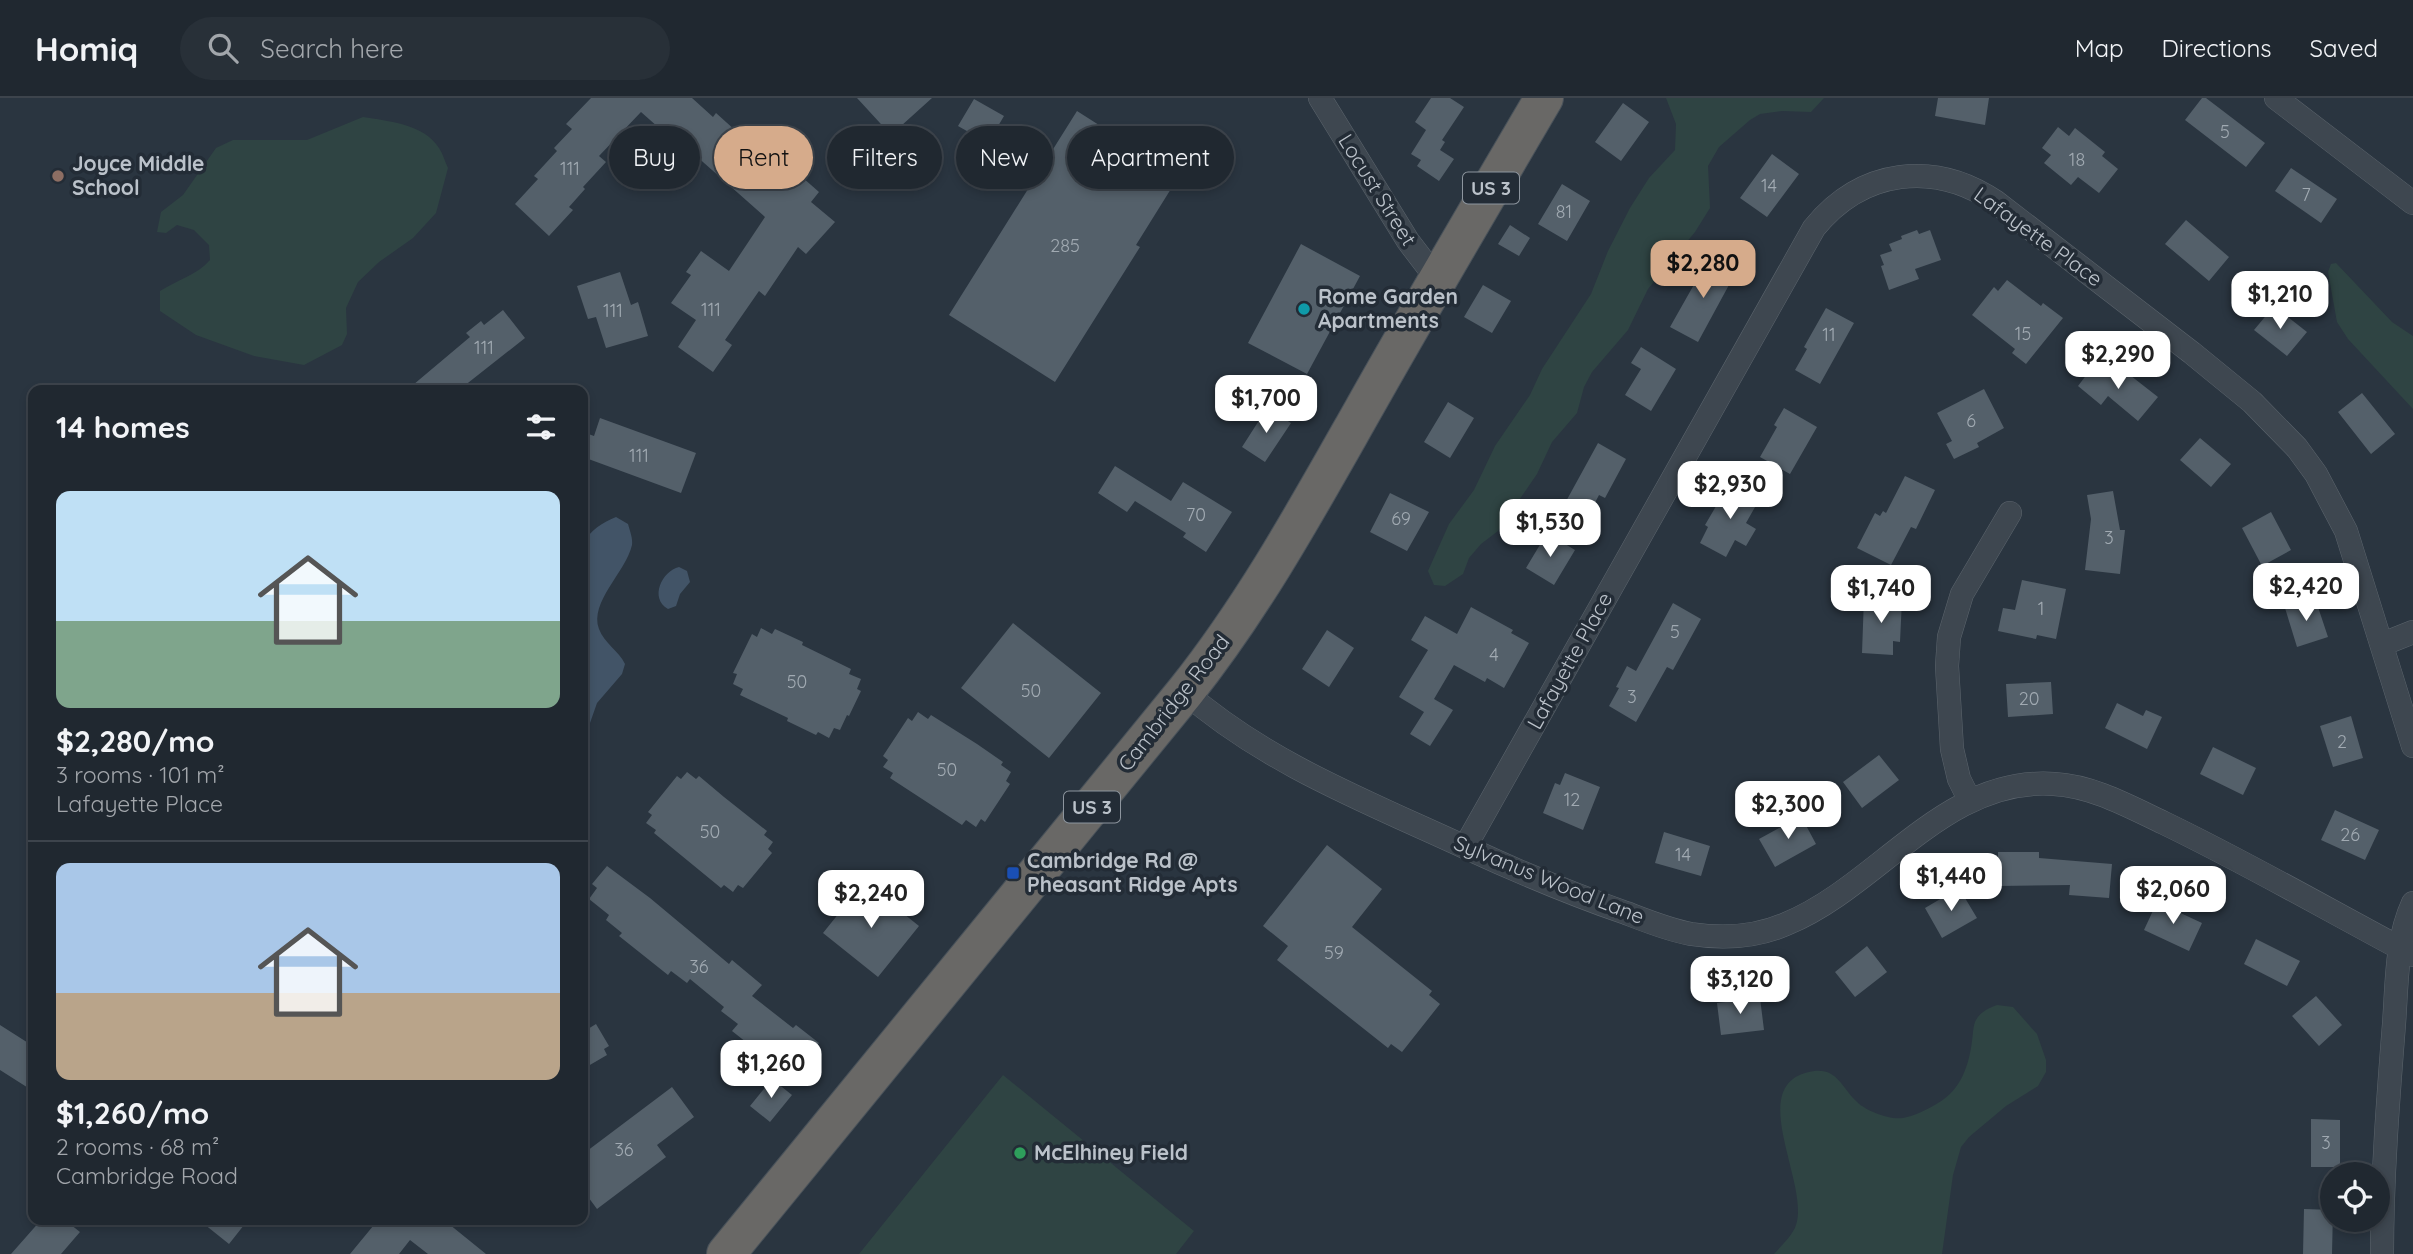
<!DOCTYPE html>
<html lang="en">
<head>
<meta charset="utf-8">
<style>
	:root { --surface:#202830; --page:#283038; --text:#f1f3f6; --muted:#a2a6ab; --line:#3d444c; --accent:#d6ab8b }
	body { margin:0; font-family:Quicksand,sans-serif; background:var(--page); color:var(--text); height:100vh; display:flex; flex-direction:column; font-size:26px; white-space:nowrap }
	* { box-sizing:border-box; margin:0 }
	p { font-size:23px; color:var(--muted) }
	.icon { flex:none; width:38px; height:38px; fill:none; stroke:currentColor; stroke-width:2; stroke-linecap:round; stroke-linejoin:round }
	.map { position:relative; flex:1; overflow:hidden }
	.sheet { position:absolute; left:28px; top:287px; width:560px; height:840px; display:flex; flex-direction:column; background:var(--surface); border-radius:14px; box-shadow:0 4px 10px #0003,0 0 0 2px var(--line) }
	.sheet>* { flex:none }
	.hud { position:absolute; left:609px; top:28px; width:665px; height:63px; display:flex; gap:14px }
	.fabs { position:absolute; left:2320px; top:1064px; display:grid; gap:14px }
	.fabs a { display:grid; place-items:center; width:70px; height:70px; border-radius:50%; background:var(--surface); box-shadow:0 4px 10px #0003,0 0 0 2px var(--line); font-size:35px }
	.price { position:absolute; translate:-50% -60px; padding:0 16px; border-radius:14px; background:#fff; color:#222; font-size:23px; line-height:46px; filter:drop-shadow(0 2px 4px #0008) }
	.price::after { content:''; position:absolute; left:50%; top:42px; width:21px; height:16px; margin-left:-10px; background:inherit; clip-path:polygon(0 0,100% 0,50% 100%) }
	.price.on { background:var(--accent); color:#111 }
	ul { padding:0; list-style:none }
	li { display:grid; align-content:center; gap:14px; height:371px; padding:0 28px }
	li+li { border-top:2px solid var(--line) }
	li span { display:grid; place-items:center; height:217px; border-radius:14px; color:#555 }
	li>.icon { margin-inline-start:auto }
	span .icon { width:126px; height:126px; fill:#fffc; stroke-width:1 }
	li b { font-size:30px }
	h2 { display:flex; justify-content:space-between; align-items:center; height:84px; padding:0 28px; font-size:30px }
	.chip { padding:0 24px; border-radius:32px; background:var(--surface); box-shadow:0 4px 10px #0003,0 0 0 2px var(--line); font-size:24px; line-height:63px }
	.chip.on { background:var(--accent); color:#111 }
	header { display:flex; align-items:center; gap:42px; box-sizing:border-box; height:98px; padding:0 35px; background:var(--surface); border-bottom:2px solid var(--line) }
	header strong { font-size:33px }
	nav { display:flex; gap:38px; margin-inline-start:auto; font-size:24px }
	.search { width:490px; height:63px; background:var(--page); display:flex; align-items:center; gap:18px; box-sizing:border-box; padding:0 24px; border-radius:38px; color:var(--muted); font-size:26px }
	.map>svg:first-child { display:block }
	.green { fill:#2f4443 }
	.water { fill:#425467 }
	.building { fill:#54606a }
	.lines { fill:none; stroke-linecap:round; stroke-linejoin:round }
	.minor-casing { stroke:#5c656d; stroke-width:24 }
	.trunk-casing { stroke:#49525a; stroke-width:40 }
	.minor { stroke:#3e4750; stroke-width:23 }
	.trunk { stroke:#696866; stroke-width:38 }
	.education-dot { fill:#8d6e63; stroke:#232c36; stroke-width:2.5 }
	.culture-dot { fill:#0f9aa8; stroke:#232c36; stroke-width:2.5 }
	.transit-dot { fill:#1a4fb4; stroke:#232c36; stroke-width:2.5 }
	.leisure-dot { fill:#2e9e5b; stroke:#232c36; stroke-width:2.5 }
	.labels { text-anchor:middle; stroke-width:7; stroke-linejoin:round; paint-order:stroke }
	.number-label { font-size:18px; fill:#a1aab2 }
	.shield { fill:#232c36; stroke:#8d959e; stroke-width:2 }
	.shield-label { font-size:19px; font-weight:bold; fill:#bbc2ca }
	.poi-label { font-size:21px; font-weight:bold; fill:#bbc2ca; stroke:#232c36; text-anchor:start }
	.street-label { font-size:21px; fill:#bbc2ca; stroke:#232c36 }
</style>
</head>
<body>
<header>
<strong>Homiq</strong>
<div class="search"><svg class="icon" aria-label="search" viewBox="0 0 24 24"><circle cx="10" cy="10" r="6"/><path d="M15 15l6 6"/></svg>Search here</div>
<nav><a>Map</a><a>Directions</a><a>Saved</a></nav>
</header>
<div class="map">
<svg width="2413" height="1156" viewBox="0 0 2413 1156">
	<rect width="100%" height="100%" fill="#2a3540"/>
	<path class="green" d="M 1666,0 L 1824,0 L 1811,14 L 1782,13 L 1760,16 L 1750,22 L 1719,49 L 1708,68 L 1710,110 L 1695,134 L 1648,191 L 1628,232 L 1592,274 L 1584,289 L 1577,315 L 1552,344 L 1537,376 L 1498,433 L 1481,446 L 1469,460 L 1463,476 L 1445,488 L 1434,487 L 1428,473 L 1449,426 L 1474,392 L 1495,348 L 1530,297 L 1542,271 L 1591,196 L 1608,153 L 1630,110 L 1649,80 L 1675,52 L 1676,26 Z
		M 363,19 C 388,23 424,26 439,50 C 443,56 445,64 448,70 L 436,115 L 413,140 L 379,164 L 358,184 L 346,210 L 347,236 L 342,247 L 304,267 L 254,258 L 196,237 L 160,213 L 160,193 C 177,182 197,177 210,162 L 209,147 L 194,132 L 177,127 L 166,135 L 157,134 L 161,114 L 183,97 L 216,50 L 233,42 L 307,42 Z
		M 2336,165 L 2392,224 L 2413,238 L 2413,311 L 2348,241 L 2337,224 L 2328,174 L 2331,166 Z
		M 1997,907 L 2013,909 L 2037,936 L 2046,962 L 2046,974 L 2038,988 L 2006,1008 L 1969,1039 L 1961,1049 L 1953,1077 L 1942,1156 L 1774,1156 C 1781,1148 1793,1137 1796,1127 C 1810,1086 1745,988 1809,974 C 1836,968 1840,987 1855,1002 C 1865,1013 1889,1022 1903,1020 C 1914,1018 1929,1011 1938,1005 C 1961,992 1969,967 1972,943 C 1973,937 1973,927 1976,922 C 1980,914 1989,910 1997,907 Z
		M 1003,977 L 1194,1133 L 1176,1156 L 859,1156 Z"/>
	<path class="water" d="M 616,419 L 628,426 C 630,433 633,441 632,447 C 626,474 589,504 599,531 C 604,545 619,553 625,566 L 622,576 L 597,605 L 583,645 L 583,446 C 590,432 602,425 616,419 Z
		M 679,469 L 687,473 L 690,484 L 680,496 L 676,508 L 668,511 C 649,500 662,473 679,469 Z"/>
	<path class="building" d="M 591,0 L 692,0 L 713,19 L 716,15 L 767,61 L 770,58 L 790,76 L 794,72 L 819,94 L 811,104 L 835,124 L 806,156 L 798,149 L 765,198 L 759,193 L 725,242 L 732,247 L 713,274 L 678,249 L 696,222 L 671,205 L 691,177 L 686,174 L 701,153 L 729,173 L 765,119 L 686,49 L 684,52 L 641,14 L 599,58 L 606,64 L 583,89 L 585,91 L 569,109 L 573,112 L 549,138 L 515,106 L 538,81 L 534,78 L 557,53 L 554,50 L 572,31 L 566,26 Z
		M 857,0 L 932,0 L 891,37 Z
		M 1431,0 L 1450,0 L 1464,9 L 1442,42 L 1445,44 L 1440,52 L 1454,61 L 1439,83 L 1417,68 L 1421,62 L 1411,56 L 1426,32 L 1415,24 Z
		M 1938,0 L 1989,0 L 1985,27 L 1935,18 Z
		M 2202,0 L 2206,0 L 2265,45 L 2246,69 L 2185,22 Z
		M 974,1 L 1004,18 L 988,45 L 958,28 Z
		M 1623,5 L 1649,24 L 1621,63 L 1595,44 Z
		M 1077,13 L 1179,78 L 1136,147 L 1140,149 L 1055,284 L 949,217 Z
		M 2058,29 L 2069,38 L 2075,30 L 2105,54 L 2102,58 L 2118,71 L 2099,95 L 2078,79 L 2071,87 L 2044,65 L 2051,57 L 2042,50 Z
		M 1772,56 L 1799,76 L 1767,119 L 1740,100 Z
		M 2291,70 L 2337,101 L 2321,125 L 2275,93 Z
		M 1562,86 L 1590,103 L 1567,143 L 1538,126 Z
		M 2186,122 L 2229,159 L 2209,183 L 2165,146 Z
		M 1510,127 L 1530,140 L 1519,158 L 1498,146 Z
		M 1917,132 L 1919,136 L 1930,132 L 1941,162 L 1915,171 L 1919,181 L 1889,192 L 1881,168 L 1884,167 L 1880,157 L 1892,153 L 1889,146 L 1902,141 L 1901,138 Z
		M 1301,146 L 1360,178 L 1307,276 L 1248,245 Z
		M 1709,160 L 1736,174 L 1698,244 L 1670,229 Z
		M 620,174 L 631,207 L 638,204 L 648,238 L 606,250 L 596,219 L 588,221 L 577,188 Z
		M 2007,182 L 2041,208 L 2043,205 L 2063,220 L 2026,266 L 2012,255 L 2015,251 L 1972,217 L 1994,189 L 1998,193 Z
		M 1483,187 L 1511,203 L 1492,235 L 1464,219 Z
		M 2274,208 L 2307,234 L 2287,258 L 2254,232 Z
		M 1826,210 L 1854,225 L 1820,286 L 1795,272 L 1807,251 L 1804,249 Z
		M 503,212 L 525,240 L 459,292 L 407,292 L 470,239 L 466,235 L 481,223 L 484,227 Z
		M 1641,249 L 1676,271 L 1651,313 L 1625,297 L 1641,271 L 1631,265 Z
		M 2097,263 L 2120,281 L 2126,274 L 2158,299 L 2138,323 L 2108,298 L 2101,307 L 2078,288 Z
		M 1984,291 L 2004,330 L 1977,345 L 1979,349 L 1954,361 L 1946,346 L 1952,343 L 1937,315 Z
		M 2362,295 L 2395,336 L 2371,356 L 2338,314 Z
		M 1448,304 L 1474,320 L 1450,360 L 1424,344 Z
		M 1267,310 L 1291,325 L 1265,364 L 1242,349 Z
		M 1784,310 L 1817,329 L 1790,376 L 1760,359 L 1777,329 L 1774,327 Z
		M 600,320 L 696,355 L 681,395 L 583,359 L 583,334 L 594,338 Z
		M 2200,340 L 2231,366 L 2211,389 L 2180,362 Z
		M 1598,345 L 1626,361 L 1605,400 L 1599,397 L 1587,420 L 1564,407 Z
		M 1115,368 L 1171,403 L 1183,384 L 1232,414 L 1206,454 L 1183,439 L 1186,435 L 1135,403 L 1127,414 L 1098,395 Z
		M 1905,378 L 1935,392 L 1916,431 L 1911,429 L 1891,467 L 1857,450 L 1875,415 L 1880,418 L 1883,413 L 1886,415 Z
		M 1729,386 L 1759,402 L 1746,425 L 1756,431 L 1746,448 L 1735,442 L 1726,459 L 1700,445 L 1708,429 L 1705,427 Z
		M 2113,393 L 2120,432 L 2125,432 L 2120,476 L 2085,472 L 2091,421 L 2087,397 Z
		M 1390,395 L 1429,414 L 1407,453 L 1370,434 Z
		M 2271,414 L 2291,452 L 2262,468 L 2242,430 Z
		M 1547,435 L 1575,452 L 1554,487 L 1526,470 Z
		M 2022,482 L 2066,491 L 2056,541 L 2037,537 L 2036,541 L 1998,533 L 2003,510 L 2015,512 Z
		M 1864,499 L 1902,501 L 1900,544 L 1893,543 L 1893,557 L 1862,555 Z
		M 2315,500 L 2328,539 L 2297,549 L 2285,510 Z
		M 1673,505 L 1701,521 L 1673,572 L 1667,569 L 1636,624 L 1609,608 L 1619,590 L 1616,589 L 1627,568 L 1636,573 Z
		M 1471,509 L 1513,532 L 1511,535 L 1529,545 L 1504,590 L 1487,580 L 1485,584 L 1454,567 L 1434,601 L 1453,612 L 1430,648 L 1410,636 L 1424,614 L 1399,599 L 1428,552 L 1411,542 L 1425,518 L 1457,536 Z
		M 1013,525 L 1101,595 L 1049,660 L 961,590 Z
		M 761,530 L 772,536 L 775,531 L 803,544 L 802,547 L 851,571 L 849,576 L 861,581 L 857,591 L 861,593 L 849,618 L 847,617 L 840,632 L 834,630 L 829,640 L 818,634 L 816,637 L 787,623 L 788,620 L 740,597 L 743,591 L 733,586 L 737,576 L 733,575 L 752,536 L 757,539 Z
		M 1327,532 L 1354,550 L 1329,589 L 1302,571 Z
		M 2051,584 L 2053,616 L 2008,619 L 2006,586 Z
		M 2117,605 L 2143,618 L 2146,612 L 2162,619 L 2147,651 L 2105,630 Z
		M 918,614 L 928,621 L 931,617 L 977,646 L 1003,664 L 1001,667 L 1011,674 L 1006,683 L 1010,686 L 985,724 L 981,721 L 976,729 L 966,722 L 962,727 L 890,680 L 893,675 L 883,669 L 888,662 L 883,658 L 908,620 L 912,623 Z
		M 2351,618 L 2363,660 L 2333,669 L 2320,628 Z
		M 2213,649 L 2256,670 L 2243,697 L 2200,676 Z
		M 1879,657 L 1899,682 L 1862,710 L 1843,684 Z
		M 687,674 L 696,681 L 699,678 L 724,699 L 767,733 L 764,737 L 773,744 L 768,751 L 772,755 L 743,790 L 738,787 L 733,794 L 724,787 L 721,790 L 654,735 L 656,732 L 646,725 L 652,717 L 648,714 L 677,678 L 681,681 Z
		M 1565,675 L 1600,689 L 1583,732 L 1543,715 L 1555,685 L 1560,687 Z
		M 2335,712 L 2379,732 L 2365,762 L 2321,742 Z
		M 1801,718 L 1816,746 L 1775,769 L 1759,741 Z
		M 1664,734 L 1710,748 L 1701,778 L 1655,765 Z
		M 1327,747 L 1382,791 L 1352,829 L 1432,893 L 1429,897 L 1440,906 L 1402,954 L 1391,946 L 1388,950 L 1277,862 L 1288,848 L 1263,828 Z
		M 1998,754 L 2039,754 L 2039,760 L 2112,766 L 2109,800 L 2069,797 L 2070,787 L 1998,788 Z
		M 607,768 L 650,800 L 729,866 L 732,862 L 762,887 L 752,898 L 793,930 L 796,927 L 819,945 L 793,978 L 753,945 L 751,948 L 732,933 L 738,926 L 721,913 L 724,909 L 690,881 L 687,885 L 671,873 L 668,877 L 619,838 L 622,835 L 606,822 L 609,817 L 589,801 L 597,790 L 592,786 Z
		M 864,784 L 919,828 L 878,879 L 823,835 Z
		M 1959,790 L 1977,820 L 1942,840 L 1925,810 Z
		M 2157,804 L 2202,825 L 2189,853 L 2144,832 Z
		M 2256,841 L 2300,863 L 2287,888 L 2244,866 Z
		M 1867,848 L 1887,874 L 1855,899 L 1835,874 Z
		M 2316,898 L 2342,927 L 2319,948 L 2292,918 Z
		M 1760,900 L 1764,932 L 1721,937 L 1717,905 Z
		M 596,926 L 609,948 L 604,951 L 607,957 L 583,971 L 583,934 Z
		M 0,927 L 33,948 L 33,993 L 0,972 Z
		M 772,981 L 792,997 L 770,1024 L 750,1008 Z
		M 672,989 L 694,1019 L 657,1047 L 666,1059 L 597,1111 L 583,1092 L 583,1076 L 590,1070 L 583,1060 L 583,1056 Z
		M 2311,1021 L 2340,1022 L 2340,1069 L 2311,1069 Z
		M 2304,1111 L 2333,1112 L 2332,1156 L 2303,1156 Z
		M 41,1122 L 65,1122 L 80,1134 L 61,1156 L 11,1156 Z
		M 199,1122 L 248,1122 L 229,1146 Z
		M 378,1122 L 444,1122 L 486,1156 L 428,1156 L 410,1142 L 399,1156 L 350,1156 Z"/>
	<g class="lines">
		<defs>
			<path id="minor" d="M 1320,0 L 1408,143 L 1437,181
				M 2276,0 L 2413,105
				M 2383,546 L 2413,534
				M 1185,594 C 1266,665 1370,705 1467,750 C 1519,774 1571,796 1626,815 C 1647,823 1669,832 1691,836 C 1723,841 1756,839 1786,826 C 1879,788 1945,678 2054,686 C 2093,688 2130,709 2164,725 C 2249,766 2330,813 2413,857
				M 1970,703 L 1959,681 L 1952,651 L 1947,568 L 1949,539 L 1962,496 L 2010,415
				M 1465,749 L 1814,130 C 1862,71 1934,62 1996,104 L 2192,255 L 2252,304 L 2297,350 L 2316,376 L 2346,433 L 2413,648
				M 2382,1156 C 2382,1080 2388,1002 2394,926 C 2397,885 2396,842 2413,805"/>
			<path id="trunk" d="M 726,1156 L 1185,594 C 1255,506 1308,409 1363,312 C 1422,207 1483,104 1544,0"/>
		</defs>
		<use href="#minor" class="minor-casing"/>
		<use href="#trunk" class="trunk-casing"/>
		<use href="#minor" class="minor"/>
		<use href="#trunk" class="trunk"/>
	</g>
	<circle class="education-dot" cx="58" cy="78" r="7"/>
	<circle class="culture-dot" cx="1304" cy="211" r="7"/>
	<rect class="transit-dot" x="1006" y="768" width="14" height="14" rx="3.5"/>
	<circle class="leisure-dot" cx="1020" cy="1055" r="7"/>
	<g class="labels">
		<g class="number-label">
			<text x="2225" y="40">5</text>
			<text x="2077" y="68">18</text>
			<text x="570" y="77">111</text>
			<text x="1769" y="94">14</text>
			<text x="2306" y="103">7</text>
			<text x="1564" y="120">81</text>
			<text x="1065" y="154">285</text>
			<text x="711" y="218">111</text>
			<text x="613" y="219">111</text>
			<text x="2023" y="242">15</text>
			<text x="1829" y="243">11</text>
			<text x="484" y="256">111</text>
			<text x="1971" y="329">6</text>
			<text x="639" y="364">111</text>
			<text x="1196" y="423">70</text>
			<text x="1401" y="427">69</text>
			<text x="2109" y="446">3</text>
			<text x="2041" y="517">1</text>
			<text x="1675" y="540">5</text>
			<text x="1494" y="563">4</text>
			<text x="797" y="590">50</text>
			<text x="1031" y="599">50</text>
			<text x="1632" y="605">3</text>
			<text x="2029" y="607">20</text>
			<text x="2342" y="650">2</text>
			<text x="947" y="678">50</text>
			<text x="1572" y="708">12</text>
			<text x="710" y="740">50</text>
			<text x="2350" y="743">26</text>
			<text x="1683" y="763">14</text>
			<text x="1334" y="861">59</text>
			<text x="699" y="875">36</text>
			<text x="2326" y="1051">3</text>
			<text x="624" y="1058">36</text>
		</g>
		<g class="shield">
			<rect x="1463" y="74.5" width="56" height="31" rx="5"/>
			<rect x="1064" y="693.5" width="56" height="31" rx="5"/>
		</g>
		<g class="shield-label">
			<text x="1491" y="97">US 3</text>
			<text x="1092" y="716">US 3</text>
		</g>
		<g class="poi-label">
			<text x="72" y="73">Joyce Middle<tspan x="72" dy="24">School</tspan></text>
			<text x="1318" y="206">Rome Garden<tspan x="1318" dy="24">Apartments</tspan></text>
			<text x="1027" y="770">Cambridge Rd @<tspan x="1027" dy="24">Pheasant Ridge Apts</tspan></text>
			<text x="1034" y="1062">McElhiney Field</text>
		</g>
		<g class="street-label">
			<text transform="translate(1377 92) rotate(58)" y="7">Locust Street</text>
			<text transform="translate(2038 139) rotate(36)" y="7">Lafayette Place</text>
			<text transform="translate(1570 563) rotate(-61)" y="7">Lafayette Place</text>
			<text transform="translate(1174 605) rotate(-52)" y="7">Cambridge Road</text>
			<text transform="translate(1549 782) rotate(22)" y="7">Sylvanus Wood Lane</text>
		</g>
	</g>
</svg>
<div class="fabs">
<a><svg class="icon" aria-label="locate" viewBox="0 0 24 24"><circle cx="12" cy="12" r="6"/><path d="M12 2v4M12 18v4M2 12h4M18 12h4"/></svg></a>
</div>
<b class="price on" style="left:1703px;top:202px">$2,280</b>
<b class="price" style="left:2280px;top:233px">$1,210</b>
<b class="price" style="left:2118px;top:293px">$2,290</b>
<b class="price" style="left:1266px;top:337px">$1,700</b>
<b class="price" style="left:1730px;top:423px">$2,930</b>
<b class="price" style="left:1550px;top:461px">$1,530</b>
<b class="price" style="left:2306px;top:525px">$2,420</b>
<b class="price" style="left:1881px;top:527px">$1,740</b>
<b class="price" style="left:1788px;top:743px">$2,300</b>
<b class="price" style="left:1951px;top:815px">$1,440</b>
<b class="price" style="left:2173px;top:828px">$2,060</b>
<b class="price" style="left:871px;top:832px">$2,240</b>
<b class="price" style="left:1740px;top:918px">$3,120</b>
<b class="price" style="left:771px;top:1002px">$1,260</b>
<div class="hud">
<a class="chip">Buy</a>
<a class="chip on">Rent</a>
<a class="chip">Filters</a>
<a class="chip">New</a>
<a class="chip">Apartment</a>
</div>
<section class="sheet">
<h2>14 homes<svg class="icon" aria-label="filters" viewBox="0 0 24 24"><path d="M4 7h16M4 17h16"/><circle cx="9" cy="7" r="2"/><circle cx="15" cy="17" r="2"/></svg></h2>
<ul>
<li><span style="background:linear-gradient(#bfe0f5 60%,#7fa58c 0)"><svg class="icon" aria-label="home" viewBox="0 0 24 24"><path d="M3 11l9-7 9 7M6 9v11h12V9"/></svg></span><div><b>$2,280/mo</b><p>3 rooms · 101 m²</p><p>Lafayette Place</p></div></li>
<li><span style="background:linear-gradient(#a9c7e8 60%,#b9a48a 0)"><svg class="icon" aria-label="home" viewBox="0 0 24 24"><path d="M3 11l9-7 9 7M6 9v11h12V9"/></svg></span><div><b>$1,260/mo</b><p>2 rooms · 68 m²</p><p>Cambridge Road</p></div></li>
</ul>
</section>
</div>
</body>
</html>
